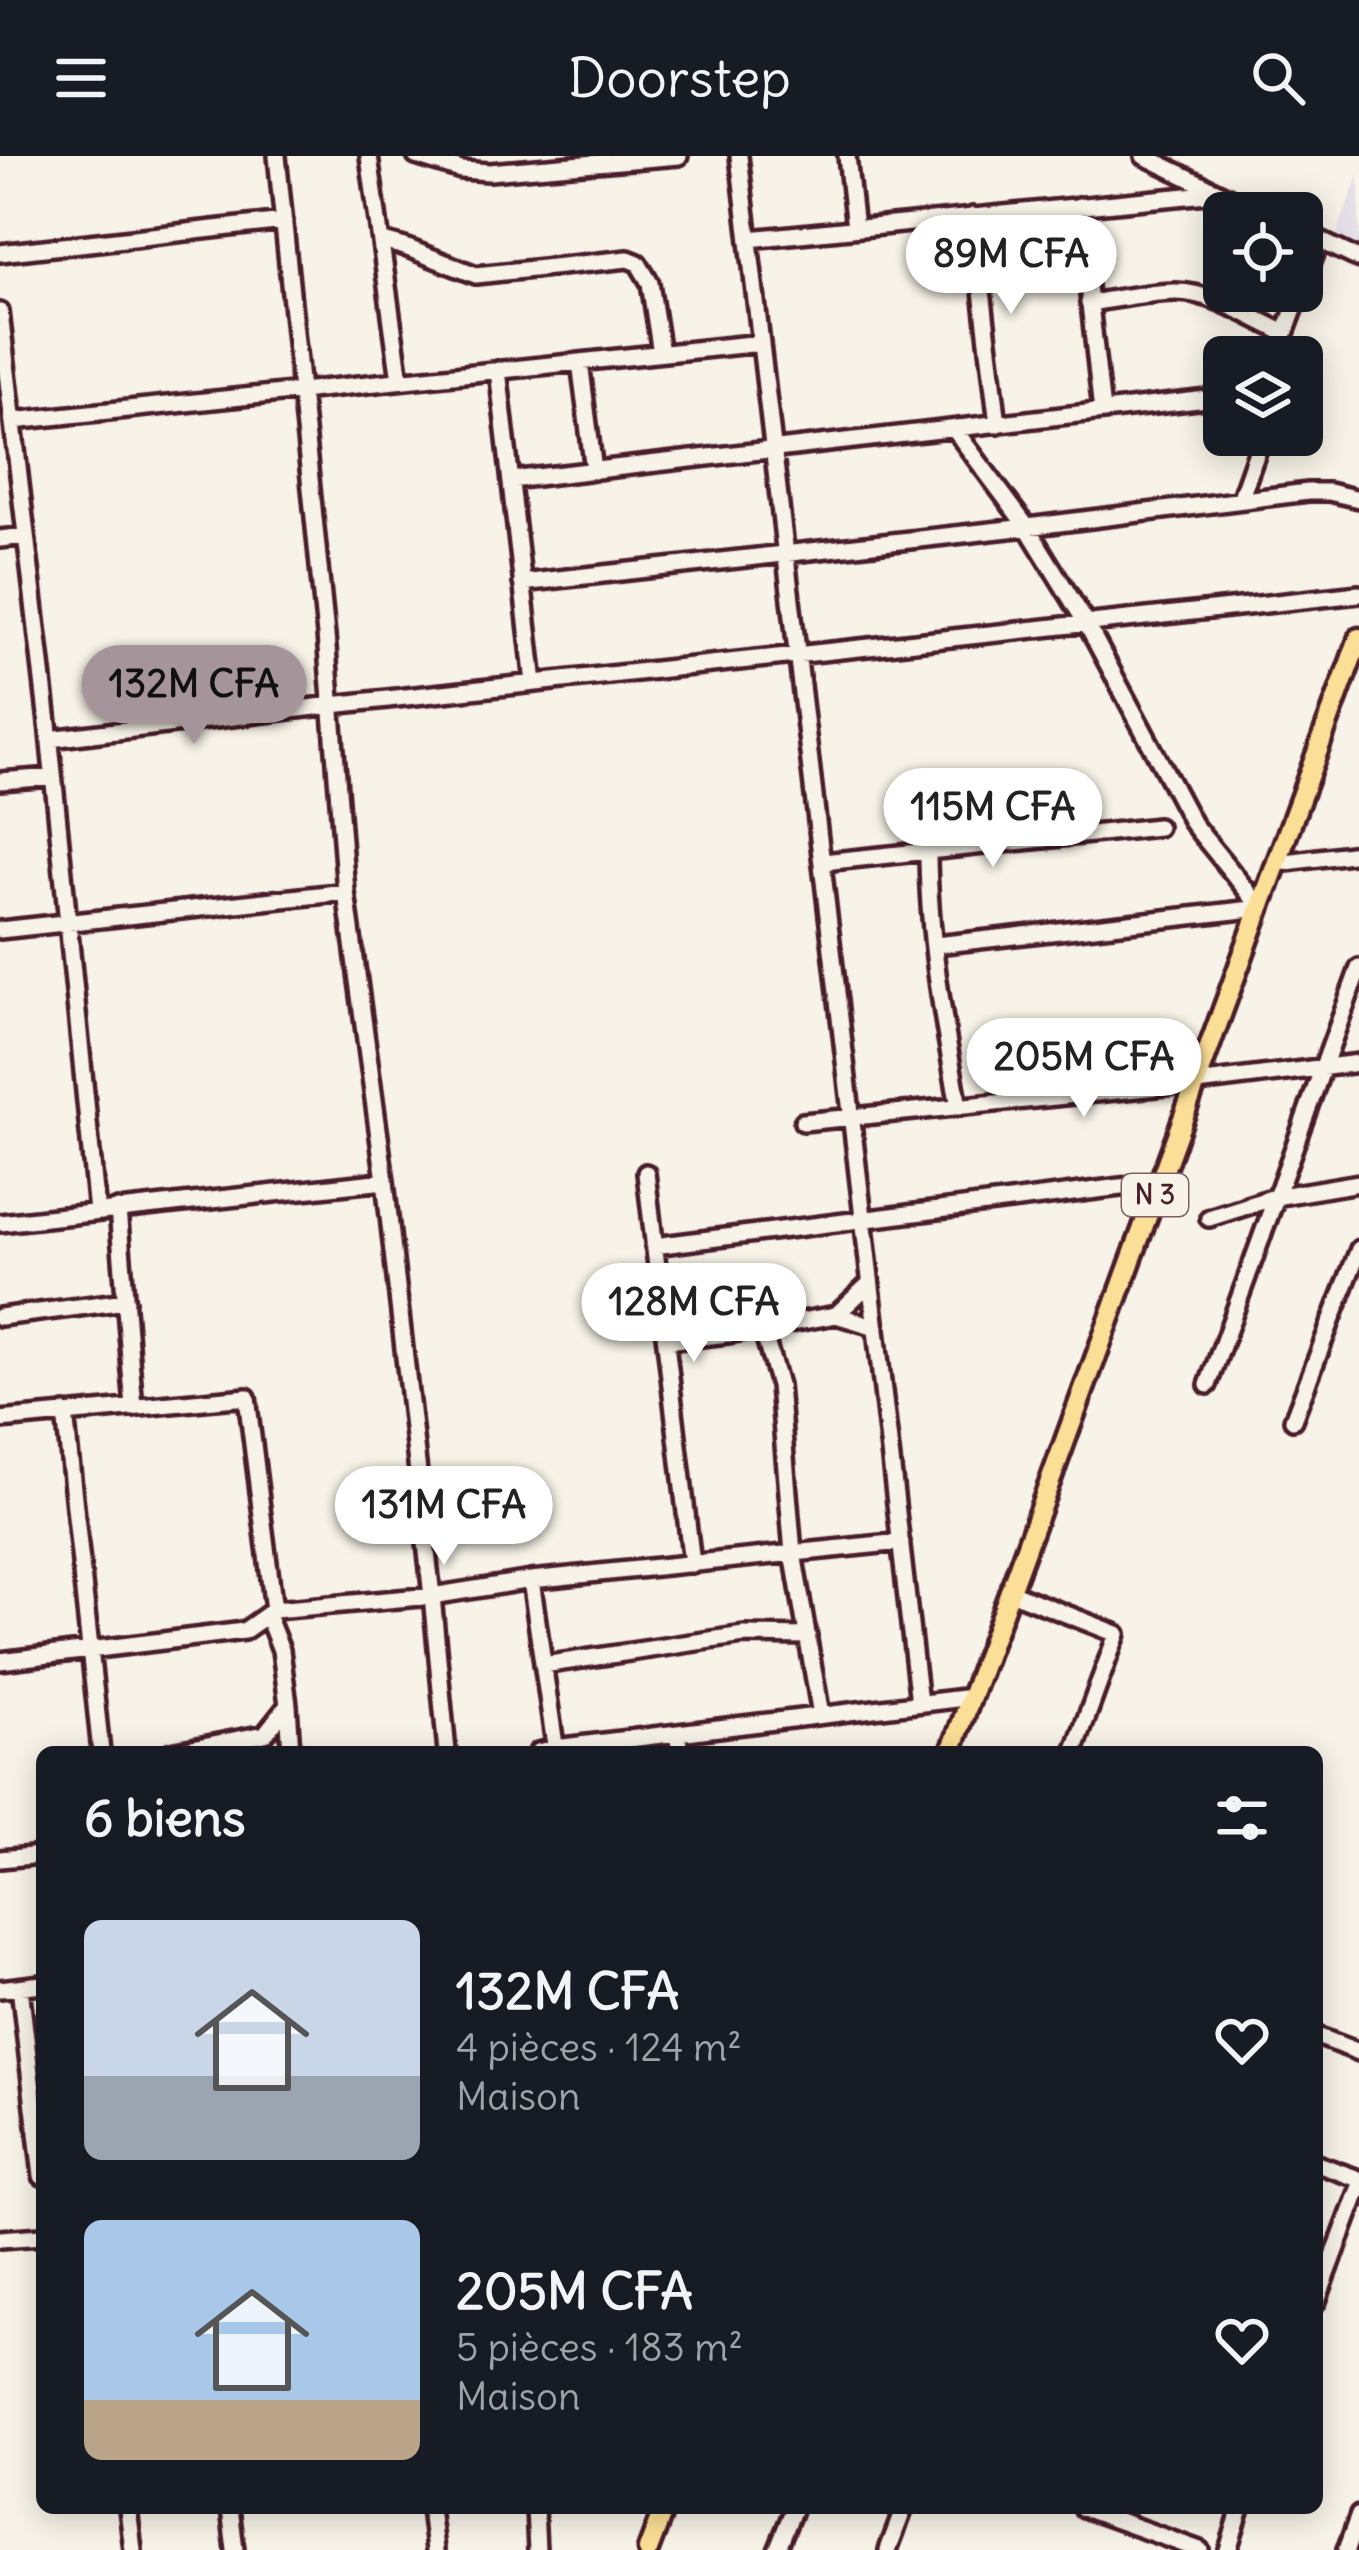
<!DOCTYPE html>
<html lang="fr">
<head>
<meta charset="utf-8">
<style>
	:root { --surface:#171b24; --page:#20242c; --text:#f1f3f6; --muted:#9ea1a6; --accent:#a6949b }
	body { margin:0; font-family:Delius,sans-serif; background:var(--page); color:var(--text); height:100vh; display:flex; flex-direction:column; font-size:45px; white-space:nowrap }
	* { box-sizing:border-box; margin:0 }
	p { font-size:39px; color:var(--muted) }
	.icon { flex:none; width:66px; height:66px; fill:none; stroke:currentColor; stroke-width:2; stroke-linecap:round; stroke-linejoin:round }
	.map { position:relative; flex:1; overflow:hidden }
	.side { position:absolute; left:36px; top:1590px; width:1287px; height:768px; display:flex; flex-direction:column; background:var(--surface); border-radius:18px; box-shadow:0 6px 30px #0003 }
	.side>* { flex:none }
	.buttons { position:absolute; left:1203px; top:36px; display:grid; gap:24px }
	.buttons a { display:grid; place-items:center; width:120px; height:120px; border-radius:18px; background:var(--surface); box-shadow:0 6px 30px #0003; font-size:60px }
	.price { position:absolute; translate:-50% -102px; padding:0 27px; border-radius:42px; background:#fff; color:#222; font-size:39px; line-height:78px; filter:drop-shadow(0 3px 6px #0008) }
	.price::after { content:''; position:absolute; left:50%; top:72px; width:36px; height:27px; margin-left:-18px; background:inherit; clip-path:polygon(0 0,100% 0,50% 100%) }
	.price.selected { background:var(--accent); color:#111 }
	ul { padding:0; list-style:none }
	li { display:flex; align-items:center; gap:36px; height:300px; padding:0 48px }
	li span { display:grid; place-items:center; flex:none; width:336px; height:240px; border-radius:18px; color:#555 }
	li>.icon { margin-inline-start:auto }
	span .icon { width:144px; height:144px; fill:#fffc; stroke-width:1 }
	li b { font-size:51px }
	h2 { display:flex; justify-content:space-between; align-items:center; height:144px; padding:0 48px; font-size:51px }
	header { display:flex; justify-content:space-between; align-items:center; height:156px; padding:0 48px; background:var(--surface); font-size:54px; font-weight:600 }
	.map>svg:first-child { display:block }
	.built { fill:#e5e0e7 }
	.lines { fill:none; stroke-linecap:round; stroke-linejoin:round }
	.minor-casing { stroke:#4a1f2b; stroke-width:24 }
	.major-casing { stroke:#4a1f2b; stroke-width:27 }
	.minor { stroke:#f7f3e8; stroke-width:15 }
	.major { stroke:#fbdf96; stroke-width:18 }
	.labels { text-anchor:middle; stroke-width:10; stroke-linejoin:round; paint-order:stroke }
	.shield { fill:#f7f3e8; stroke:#7e5f64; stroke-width:3 }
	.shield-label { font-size:27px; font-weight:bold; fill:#4a1f2b }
</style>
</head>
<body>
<header><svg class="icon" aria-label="menu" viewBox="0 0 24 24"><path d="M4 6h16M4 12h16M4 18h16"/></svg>Doorstep<svg class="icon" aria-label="search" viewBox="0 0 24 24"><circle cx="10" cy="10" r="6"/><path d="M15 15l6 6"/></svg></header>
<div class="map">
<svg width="1359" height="2394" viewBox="0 0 1359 2394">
	<rect width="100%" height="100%" fill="#f7f3e8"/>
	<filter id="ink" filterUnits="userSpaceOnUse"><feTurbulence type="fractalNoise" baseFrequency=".00833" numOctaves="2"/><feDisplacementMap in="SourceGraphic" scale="24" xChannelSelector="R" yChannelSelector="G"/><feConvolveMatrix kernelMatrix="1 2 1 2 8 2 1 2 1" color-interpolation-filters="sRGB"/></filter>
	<g filter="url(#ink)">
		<path class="built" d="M 1359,17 L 1359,94 L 1335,83 Z"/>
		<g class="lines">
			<defs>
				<path id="minor" d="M 277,0 L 326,479 L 346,736 L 385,1025 L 432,1440 L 447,1596
					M 369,0 L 400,224
					M 416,0 L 461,14 L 489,16 L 679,0
					M 739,0 C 800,516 860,1031 919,1547
					M 847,0 L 855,72
					M 1144,0 L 1261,57
					M 1079,50 L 1102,255
					M 973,60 L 998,268
					M 1302,76 L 1359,103
					M 749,83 L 1217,37
					M 383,85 L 405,91 L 476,119 L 628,103 L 638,107 L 650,127 L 661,197
					M 0,97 L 284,65
					M 1302,132 L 1320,85
					M 1089,147 C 1118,143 1148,136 1176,136 C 1213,136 1252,162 1285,177
					M 0,156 L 48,567 L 97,1056
					M 1276,201 L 1301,135
					M 580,206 L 594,315
					M 498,214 L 534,527
					M 13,265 L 761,187
					M 954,273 L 1027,371 L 1086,467 L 1193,668 L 1261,752
					M 511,324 L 1224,241
					M 1240,344 L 1263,279
					M 0,383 L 25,380
					M 522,427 L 1027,371 L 1308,336 L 1329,336 L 1359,343
					M 50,583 L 332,549 L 1359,438
					M 0,625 L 53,621
					M 928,695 C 928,780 944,867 959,951
					M 823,706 L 1158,671
					M 1278,707 L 1359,697
					M 0,774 L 346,736
					M 936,789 L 1261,752
					M 803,966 L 1197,927 L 1359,907
					M 646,1017 L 692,1408
					M 118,1053 L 134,1252
					M 1209,1062 L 1275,1041 L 1359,1027
					M 0,1067 L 385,1025
					M 654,1090 L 1160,1026
					M 836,1159 L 869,1128
					M 0,1161 L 126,1145
					M 762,1172 L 779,1229 L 793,1397 L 821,1559
					M 666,1185 L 728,1178 L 836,1159 L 876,1171
					M 1208,1229 L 1359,812
					M 65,1257 L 101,1596
					M 0,1264 L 247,1241 L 274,1454
					M 1293,1264 L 1359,1093
					M 531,1424 L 556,1596
					M 1010,1436 L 1117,1478 L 1074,1596
					M 0,1505 L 244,1475 L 274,1454 L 432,1440 L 531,1424 L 901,1386
					M 543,1509 L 744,1479 L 808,1480
					M 288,1549 L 291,1596
					M 677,1577 L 680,1596
					M 171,1596 L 265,1578 L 288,1549 L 281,1494 L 267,1459
					M 538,1596 L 555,1592 L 972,1541
					M 0,1703 L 42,1699
					M 20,1831 L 42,2020
					M 0,1833 L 42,1828
					M 1317,1880 L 1359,1896
					M 1317,2008 L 1359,2023
					M 0,2083 L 42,2080
					M 1317,2145 L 1359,2033
					M 128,2352 L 133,2394
					M 230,2352 L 235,2394
					M 430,2352 L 435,2394
					M 535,2352 L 537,2394
					M 1083,2352 L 1200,2394
					M 777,2394 L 794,2352
					M 888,2394 L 904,2352
					M 1228,2394 L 1241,2352
					M 1346,2394 L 1359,2359"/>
				<path id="major" d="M 951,1596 L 1359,482
					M 648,2394 L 664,2352"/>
			</defs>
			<use href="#minor" class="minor-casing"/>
			<use href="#major" class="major-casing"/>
			<use href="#minor" class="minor"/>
			<use href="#major" class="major"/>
		</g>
	</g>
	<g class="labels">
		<rect class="shield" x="1122" y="1018" width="66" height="42" rx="9"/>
		<g class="shield-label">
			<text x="1155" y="1048">N 3</text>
		</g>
	</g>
</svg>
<div class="buttons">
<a><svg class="icon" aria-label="locate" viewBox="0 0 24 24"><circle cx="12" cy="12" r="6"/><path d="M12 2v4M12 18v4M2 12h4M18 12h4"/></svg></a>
<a><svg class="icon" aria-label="layers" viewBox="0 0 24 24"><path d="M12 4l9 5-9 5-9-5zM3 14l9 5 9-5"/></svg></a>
</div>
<b class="price" style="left:1011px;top:161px">89M CFA</b>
<b class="price selected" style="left:194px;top:591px">132M CFA</b>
<b class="price" style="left:993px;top:714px">115M CFA</b>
<b class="price" style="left:1084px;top:964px">205M CFA</b>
<b class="price" style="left:694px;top:1209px">128M CFA</b>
<b class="price" style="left:444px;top:1412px">131M CFA</b>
<section class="side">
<h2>6 biens<svg class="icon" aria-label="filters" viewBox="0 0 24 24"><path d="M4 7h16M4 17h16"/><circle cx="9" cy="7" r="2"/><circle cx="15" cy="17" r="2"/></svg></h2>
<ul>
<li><span style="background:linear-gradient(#c9d6e8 65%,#9aa5b1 0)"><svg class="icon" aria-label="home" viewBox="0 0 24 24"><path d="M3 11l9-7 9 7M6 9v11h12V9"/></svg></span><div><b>132M CFA</b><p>4 pièces · 124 m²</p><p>Maison</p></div><svg class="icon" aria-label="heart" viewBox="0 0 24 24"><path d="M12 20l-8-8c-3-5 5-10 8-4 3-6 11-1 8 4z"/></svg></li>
<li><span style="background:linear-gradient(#a9c7e8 75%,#b9a48a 0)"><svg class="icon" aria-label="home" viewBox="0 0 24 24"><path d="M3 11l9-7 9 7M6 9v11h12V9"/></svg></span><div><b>205M CFA</b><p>5 pièces · 183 m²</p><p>Maison</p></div><svg class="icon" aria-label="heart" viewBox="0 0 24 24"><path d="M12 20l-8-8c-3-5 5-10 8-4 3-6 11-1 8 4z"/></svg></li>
</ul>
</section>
</div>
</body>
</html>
